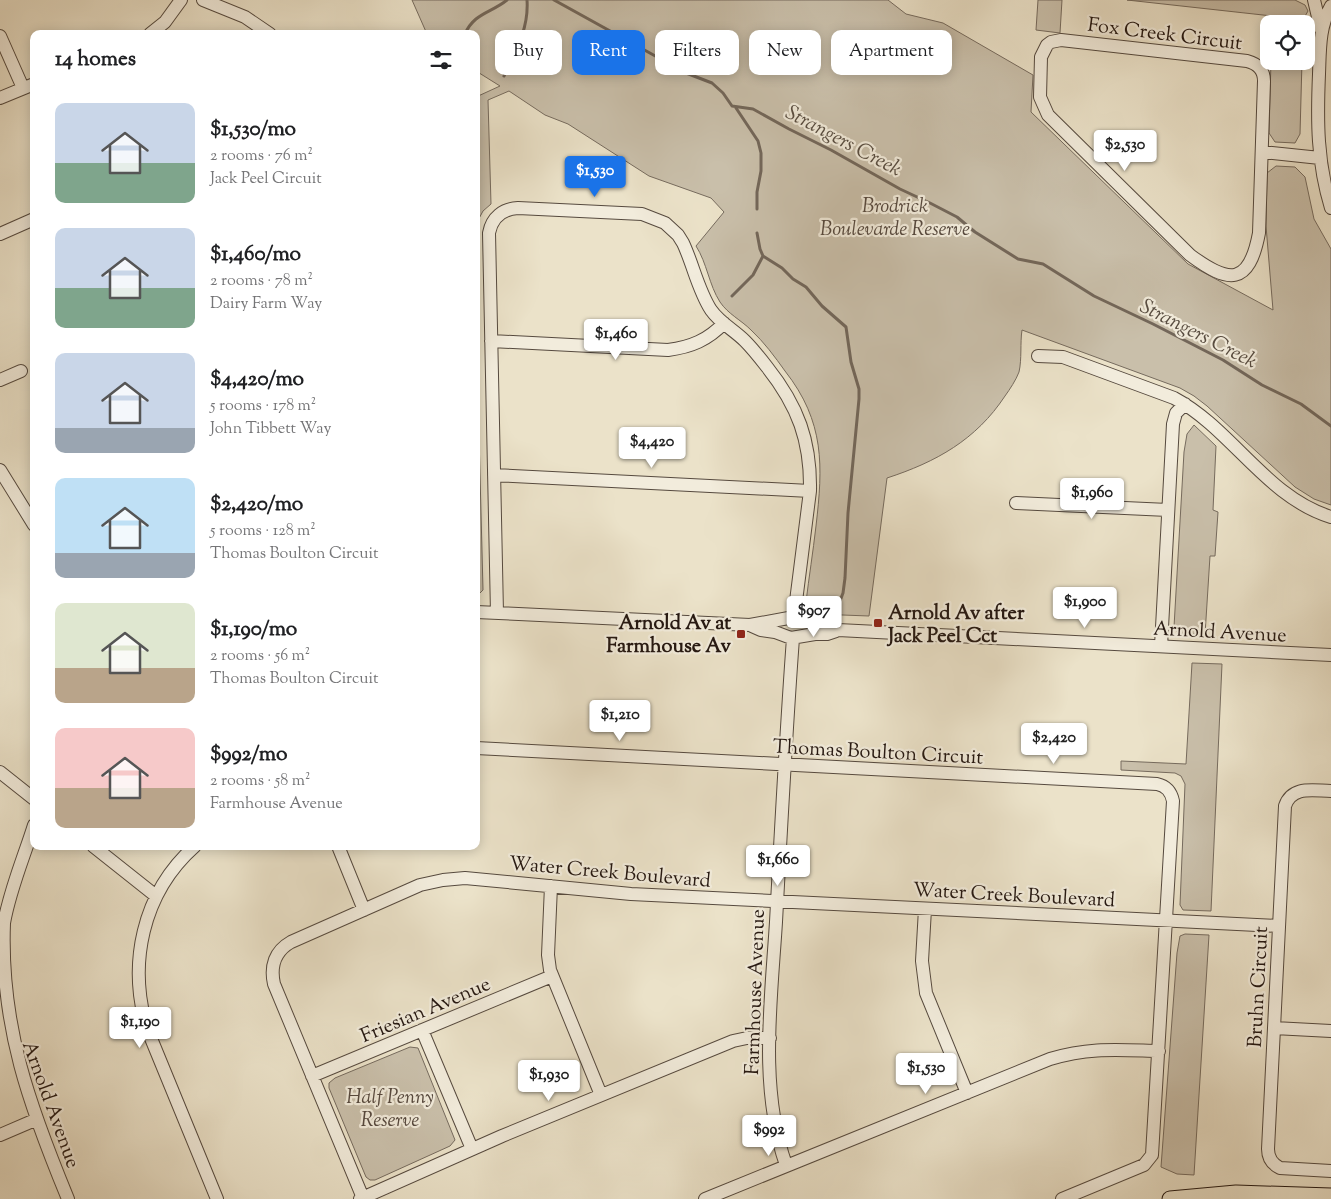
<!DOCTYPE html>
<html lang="en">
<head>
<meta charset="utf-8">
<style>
	:root { --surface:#fff; --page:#f2f2f2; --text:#202124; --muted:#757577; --accent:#1a73e8 }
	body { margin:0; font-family:"Sorts Mill Goudy",serif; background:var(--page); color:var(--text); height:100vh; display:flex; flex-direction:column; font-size:19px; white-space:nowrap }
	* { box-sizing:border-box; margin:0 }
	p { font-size:16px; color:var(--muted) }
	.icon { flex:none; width:28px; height:28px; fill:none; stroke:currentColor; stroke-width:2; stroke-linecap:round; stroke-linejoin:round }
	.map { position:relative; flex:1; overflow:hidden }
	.side { position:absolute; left:30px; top:30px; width:450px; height:820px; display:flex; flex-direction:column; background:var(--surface); border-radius:10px; box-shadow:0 2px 12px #0003 }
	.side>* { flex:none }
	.top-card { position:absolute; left:495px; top:30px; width:475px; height:45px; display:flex; gap:10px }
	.buttons { position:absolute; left:1260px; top:15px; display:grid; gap:10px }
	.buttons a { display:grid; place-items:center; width:55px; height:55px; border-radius:10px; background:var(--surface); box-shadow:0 2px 12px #0003; font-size:25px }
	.price { position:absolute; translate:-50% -42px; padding:0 11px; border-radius:5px; background:#fff; color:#222; font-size:16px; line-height:32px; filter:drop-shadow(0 1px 2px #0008) }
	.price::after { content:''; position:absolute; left:50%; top:30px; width:15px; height:11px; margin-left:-8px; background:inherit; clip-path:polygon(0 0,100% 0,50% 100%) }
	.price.current { background:var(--accent); color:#fff }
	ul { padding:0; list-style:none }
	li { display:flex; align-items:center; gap:15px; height:125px; padding:0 25px }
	li span { display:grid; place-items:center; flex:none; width:140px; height:100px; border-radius:10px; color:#555 }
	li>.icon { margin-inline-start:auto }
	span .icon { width:60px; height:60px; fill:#fffc; stroke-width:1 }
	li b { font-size:21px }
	h2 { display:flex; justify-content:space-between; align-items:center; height:60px; padding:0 25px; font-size:21px }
	.chip { padding:0 18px; border-radius:10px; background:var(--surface); box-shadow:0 2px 12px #0003; font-size:18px; line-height:45px }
	.chip.current { background:var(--accent); color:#fff }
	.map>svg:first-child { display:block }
	.green { fill:#c9bfaa; stroke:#766b5e }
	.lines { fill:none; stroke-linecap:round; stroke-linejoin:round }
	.stream { stroke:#73675a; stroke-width:3 }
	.minor-casing { stroke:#564a3f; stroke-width:14 }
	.major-casing { stroke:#241711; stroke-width:17 }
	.minor { stroke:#f2ecdc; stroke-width:12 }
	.major { stroke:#ebe2c9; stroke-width:15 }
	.poi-dot { fill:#8f2418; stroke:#f2ecdc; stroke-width:2 }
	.labels { text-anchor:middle; stroke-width:4.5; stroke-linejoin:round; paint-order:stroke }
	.street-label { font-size:20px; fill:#241711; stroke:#f2ecdc }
	.park-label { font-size:20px; font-style:italic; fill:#56493f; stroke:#f2ecdc }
	.poi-label { font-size:20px; font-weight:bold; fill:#241711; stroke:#f2ecdc; text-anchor:start }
	.water-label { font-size:21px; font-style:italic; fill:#584d41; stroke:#f2ecdc }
</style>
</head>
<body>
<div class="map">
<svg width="1331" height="1199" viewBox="0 0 1331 1199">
	<rect width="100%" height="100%" fill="#ebe2c9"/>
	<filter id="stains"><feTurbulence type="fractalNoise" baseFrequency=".004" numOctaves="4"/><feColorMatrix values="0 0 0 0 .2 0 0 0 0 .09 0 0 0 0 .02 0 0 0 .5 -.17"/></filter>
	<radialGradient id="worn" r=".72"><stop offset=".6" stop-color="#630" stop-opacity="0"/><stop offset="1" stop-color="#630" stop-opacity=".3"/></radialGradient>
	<path class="green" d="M 412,0 L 888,0 L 906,14 L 943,23 L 1033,75 L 1031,112 L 1188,264 L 1273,310 L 1266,226 L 1267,173 L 1276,166 L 1295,167 L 1305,177 L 1314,219 L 1331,249 L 1331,505 L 1314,499 L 1295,487 L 1207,406 L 1194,396 L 1180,388 L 1022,330 C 1020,343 1022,359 1019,372 C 1016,380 1010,389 1005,396 C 976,440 936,462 887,478 L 869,616 L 816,614 L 806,602 C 809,577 813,552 816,526 C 823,466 825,422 785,371 C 775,357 764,342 751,330 C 741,320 728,314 720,302 C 709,285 707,263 696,246 L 724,212 L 711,198 L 649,176 L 568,124 L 545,115 L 509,91 L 488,100 L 491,204 L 483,211 L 476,224 L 476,97 L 500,86 L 476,71 L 476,34 L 427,34 Z
		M 1038,0 L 1062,0 L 1060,33 L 1036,30 Z
		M 1127,0 L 1295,0 L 1305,5 L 1308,11 L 1304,18 L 1304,24 L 1272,24 L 1272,16 Z
		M 1271,61 L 1302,61 L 1300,134 L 1295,143 L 1275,142 L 1269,133 Z
		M 476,319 L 483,590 L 478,595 L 476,595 Z
		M 1194,425 L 1216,446 L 1213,510 L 1218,512 L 1215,556 L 1210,556 L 1205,635 L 1181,633 L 1176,631 L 1174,627 L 1184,452 L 1187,434 Z
		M 1192,663 L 1222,664 L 1211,911 L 1183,910 L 1180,905 L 1185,784 L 1181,776 L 1175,773 L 1121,770 L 1121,761 L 1186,764 Z
		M 1185,934 L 1209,935 L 1194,1175 L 1177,1174 L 1161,1167 L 1177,953 L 1180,936 Z
		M 410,1047 L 418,1048 L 455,1140 L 450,1146 L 375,1180 L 370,1180 L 366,1177 L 329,1088 L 329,1083 L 335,1078 Z"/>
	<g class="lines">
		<path class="stream" d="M 554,0 L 686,73 L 712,83 L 723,93 L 732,106 L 753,109 L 789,129 L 831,150 L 900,189 L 930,203 L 957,217 L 975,232 L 1018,259 L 1043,264 L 1094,296 L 1153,324 L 1223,360 L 1262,385 L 1301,404 L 1331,426
			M 465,34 C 474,13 491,13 507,0
			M 504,76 C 516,51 529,28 527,0
			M 736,108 L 758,141 L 761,153 L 761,171 L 757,192 L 757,209
			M 757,233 L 760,249 L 763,256 L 782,268 L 793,279 L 806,287 L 822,306 L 846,327 L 851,362 L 859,389 L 859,399 L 848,513 L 845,578 L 843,593 L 837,609
			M 732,296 L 753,275 L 763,256"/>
		<defs>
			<path id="minor" d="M 203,0 L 245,17 L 270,34
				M 1314,0 L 1321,30
				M 1331,6 C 1319,27 1320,50 1319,74 C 1317,121 1317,162 1331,208
				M 150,34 L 165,22 L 181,0
				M 0,36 L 23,88
				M 1061,40 L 1247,61 C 1258,64 1264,70 1264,81 L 1259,233 C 1249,286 1229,284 1190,255 L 1048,115 L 1040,97 L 1041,57 L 1047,45 L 1051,42 Z
				M 0,98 L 34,84
				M 1262,152 L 1320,158
				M 0,234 L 34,219
				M 491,341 L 668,350 C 691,347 708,340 724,323
				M 1038,356 L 1063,357 L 1174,398 C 1232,429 1266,497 1331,517
				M 0,380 L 21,371
				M 0,470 L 34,525
				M 494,475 L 810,491
				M 1016,503 L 1168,510
				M 476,612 L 750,625 L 794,617 L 838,630 L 1331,655
				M 497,613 L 489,233 C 492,217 503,209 518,208 L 642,214 L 665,223 L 678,235 L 683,243 C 693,264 698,290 711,310 C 720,323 734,330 745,341 C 753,349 760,358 767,367 C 798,406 811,441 810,491 L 794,617
				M 752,626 L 761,630 L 775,632 L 791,638 L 815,634 L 827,634 L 836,631
				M 1161,646 L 1173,424 L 1176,413 L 1185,404
				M 476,748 L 1157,784 C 1166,786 1171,791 1173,801 L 1152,1155 L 1144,1165 L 1062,1199
				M 0,772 L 34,799
				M 1331,791 C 1314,791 1292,785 1285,806 L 1268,1149 C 1268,1158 1272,1164 1280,1168 L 1331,1171
				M 34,825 C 24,857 10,889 4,923 C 0,1026 30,1107 68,1199
				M 93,846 L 156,896
				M 195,846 C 142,893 127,965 148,1031 L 217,1199
				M 338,846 L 364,910
				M 551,886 L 548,955 L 550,970 L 601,1095
				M 925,909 L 922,961 L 926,993 L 967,1093
				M 1274,1028 L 1331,1031
				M 422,1030 L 472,1149
				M 312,1076 L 552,976
				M 0,1135 L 35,1120
				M 786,1165 C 759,1088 771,1002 776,922 C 781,827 786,733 793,638
				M 363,1198 L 274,984 C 270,966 275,951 291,942 L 420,885 L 443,880 L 465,878 L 631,894 L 1279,926
				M 360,1199 L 502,1136 L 733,1041 L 747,1038 L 770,1038
				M 705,1199 L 1050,1059 C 1090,1047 1118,1050 1159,1051"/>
			<path id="major" d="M 1170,1199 L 1236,1193 L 1331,1196"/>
		</defs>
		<use href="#minor" class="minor-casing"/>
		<use href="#major" class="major-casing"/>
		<use href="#minor" class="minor"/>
		<use href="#major" class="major"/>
	</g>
	<g class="poi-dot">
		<rect x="873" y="618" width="10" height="10" rx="2.5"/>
		<rect x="736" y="629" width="10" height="10" rx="2.5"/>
	</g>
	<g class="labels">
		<g class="street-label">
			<text transform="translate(1165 33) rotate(7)" y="7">Fox Creek Circuit</text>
			<text transform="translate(1220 631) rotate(3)" y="7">Arnold Avenue</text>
			<text transform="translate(878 751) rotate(3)" y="7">Thomas Boulton Circuit</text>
			<text transform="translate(610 871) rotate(5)" y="7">Water Creek Boulevard</text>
			<text transform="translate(1014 894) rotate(3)" y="7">Water Creek Boulevard</text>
			<text transform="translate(1257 987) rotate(-87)" y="7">Bruhn Circuit</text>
			<text transform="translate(754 992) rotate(-88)" y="7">Farmhouse Avenue</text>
			<text transform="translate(425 1009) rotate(-23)" y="7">Friesian Avenue</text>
			<text transform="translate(52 1104) rotate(70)" y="7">Arnold Avenue</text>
		</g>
		<g class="park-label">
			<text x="895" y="212">Brodrick<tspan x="895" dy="23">Boulevarde Reserve</tspan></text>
			<text x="390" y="1103">Half Penny<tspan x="390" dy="23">Reserve</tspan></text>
		</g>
		<g class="poi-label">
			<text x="888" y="619">Arnold Av after<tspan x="888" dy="23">Jack Peel Cct</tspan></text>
			<text x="731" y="629" text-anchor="end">Arnold Av at<tspan x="731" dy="23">Farmhouse Av</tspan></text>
		</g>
		<g class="water-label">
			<text transform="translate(844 140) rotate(28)" y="7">Strangers Creek</text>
			<text transform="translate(1199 333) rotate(27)" y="7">Strangers Creek</text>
		</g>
	</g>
	<rect width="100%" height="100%" filter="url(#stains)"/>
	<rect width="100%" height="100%" fill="url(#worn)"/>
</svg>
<div class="buttons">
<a><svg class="icon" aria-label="locate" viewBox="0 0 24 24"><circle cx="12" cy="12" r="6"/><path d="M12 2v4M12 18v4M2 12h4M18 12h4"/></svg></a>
</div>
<b class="price" style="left:1125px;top:172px">$2,530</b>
<b class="price current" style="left:595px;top:198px">$1,530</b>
<b class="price" style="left:616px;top:361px">$1,460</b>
<b class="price" style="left:652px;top:469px">$4,420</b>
<b class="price" style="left:1092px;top:520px">$1,960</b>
<b class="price" style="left:1085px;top:629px">$1,900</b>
<b class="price" style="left:814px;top:638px">$907</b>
<b class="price" style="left:620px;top:742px">$1,210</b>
<b class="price" style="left:1054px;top:765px">$2,420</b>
<b class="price" style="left:778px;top:887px">$1,660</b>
<b class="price" style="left:140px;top:1049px">$1,190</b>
<b class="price" style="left:926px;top:1095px">$1,530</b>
<b class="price" style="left:549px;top:1102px">$1,930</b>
<b class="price" style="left:769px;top:1157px">$992</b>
<div class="top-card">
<a class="chip">Buy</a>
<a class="chip current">Rent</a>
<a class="chip">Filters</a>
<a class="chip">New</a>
<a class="chip">Apartment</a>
</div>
<section class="side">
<h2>14 homes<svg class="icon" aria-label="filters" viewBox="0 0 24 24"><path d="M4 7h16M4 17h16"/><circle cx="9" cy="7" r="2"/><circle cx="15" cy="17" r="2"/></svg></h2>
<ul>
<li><span style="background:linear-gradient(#c9d6e8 60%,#7fa58c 0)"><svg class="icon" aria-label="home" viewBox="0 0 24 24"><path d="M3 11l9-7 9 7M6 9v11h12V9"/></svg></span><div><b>$1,530/mo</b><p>2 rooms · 76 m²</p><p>Jack Peel Circuit</p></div></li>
<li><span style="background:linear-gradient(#c9d6e8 60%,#7fa58c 0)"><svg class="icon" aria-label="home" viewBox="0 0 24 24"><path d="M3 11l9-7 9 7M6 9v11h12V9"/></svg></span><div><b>$1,460/mo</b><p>2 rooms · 78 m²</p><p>Dairy Farm Way</p></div></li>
<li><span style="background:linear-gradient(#c9d6e8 75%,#9aa5b1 0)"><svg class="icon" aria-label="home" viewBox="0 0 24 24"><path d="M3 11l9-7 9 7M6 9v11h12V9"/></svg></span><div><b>$4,420/mo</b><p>5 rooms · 178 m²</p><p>John Tibbett Way</p></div></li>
<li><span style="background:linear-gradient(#bfe0f5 75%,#9aa5b1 0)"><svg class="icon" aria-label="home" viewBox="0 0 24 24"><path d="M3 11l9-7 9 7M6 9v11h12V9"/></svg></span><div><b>$2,420/mo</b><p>5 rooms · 128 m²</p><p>Thomas Boulton Circuit</p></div></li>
<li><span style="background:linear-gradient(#dfe7d0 65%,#b9a48a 0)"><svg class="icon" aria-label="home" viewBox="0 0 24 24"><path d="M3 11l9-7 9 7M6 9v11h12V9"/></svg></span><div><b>$1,190/mo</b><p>2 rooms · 56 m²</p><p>Thomas Boulton Circuit</p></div></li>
<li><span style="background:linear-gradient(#f6c9c9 60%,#b9a48a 0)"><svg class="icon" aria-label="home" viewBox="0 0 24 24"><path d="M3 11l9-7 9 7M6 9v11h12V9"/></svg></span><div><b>$992/mo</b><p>2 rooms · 58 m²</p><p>Farmhouse Avenue</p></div></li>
</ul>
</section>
</div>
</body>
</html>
